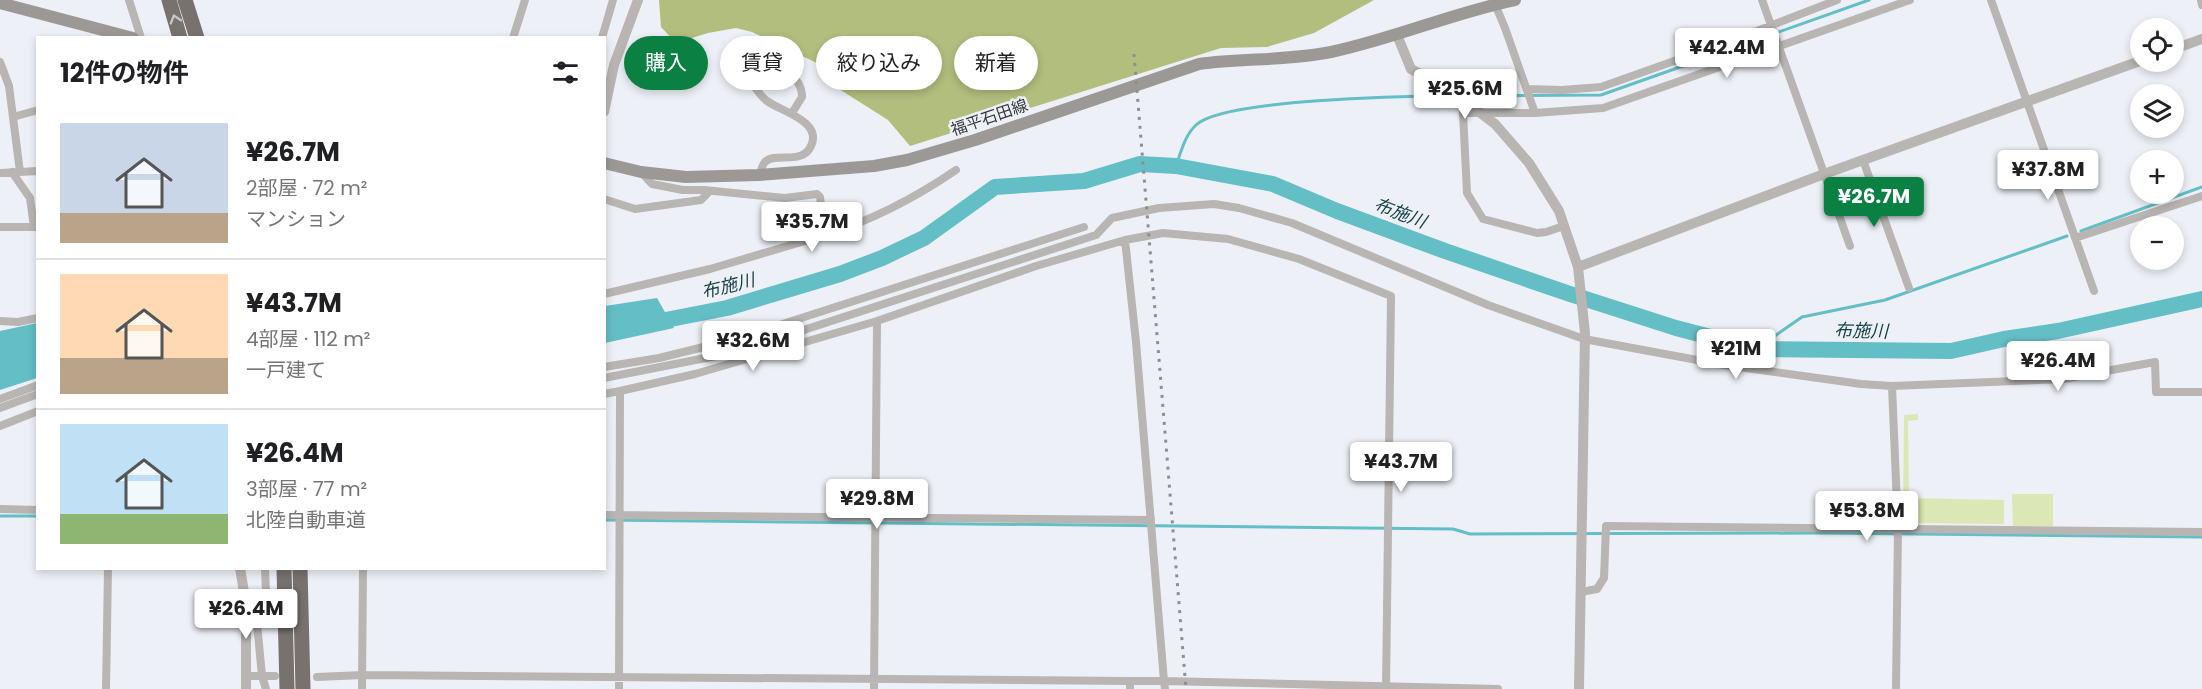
<!DOCTYPE html>
<html lang="ja">
<head>
<meta charset="utf-8">
<style>
	:root { --surface:#fff; --page:#f6f6f6; --text:#202124; --muted:#757577; --line:#e0e0e0; --accent:#0b8043 }
	body { margin:0; font-family:Poppins,"Noto Sans JP",sans-serif; background:var(--page); color:var(--text); height:100vh; display:flex; flex-direction:column; font-size:22px; white-space:nowrap }
	* { box-sizing:border-box; margin:0 }
	p { font-size:20px; color:var(--muted) }
	.icon { flex:none; width:33px; height:33px; fill:none; stroke:currentColor; stroke-width:2; stroke-linecap:round; stroke-linejoin:round }
	.map { position:relative; flex:1; overflow:hidden }
	.details { position:absolute; left:36px; top:36px; width:570px; height:534px; display:flex; flex-direction:column; background:var(--surface); border-radius:0px; box-shadow:0 3px 9px #0003 }
	.details>* { flex:none }
	.hud { position:absolute; left:624px; top:36px; width:570px; height:54px; display:flex; gap:12px }
	.controls { position:absolute; left:2130px; top:18px; display:grid; gap:12px }
	.controls a { display:grid; place-items:center; width:54px; height:54px; border-radius:50%; background:var(--surface); box-shadow:0 3px 9px #0003; font-size:30px }
	.price { position:absolute; translate:-50% -51px; padding:0 14px; border-radius:6px; background:#fff; color:#222; font-size:20px; line-height:39px; filter:drop-shadow(0 2px 3px #0008) }
	.price::after { content:''; position:absolute; left:50%; top:36px; width:18px; height:14px; margin-left:-9px; background:inherit; clip-path:polygon(0 0,100% 0,50% 100%) }
	.price.active { background:var(--accent); color:#fff }
	ul { padding:0; list-style:none }
	li { display:flex; align-items:center; gap:18px; height:150px; padding:0 24px }
	li+li { border-top:2px solid var(--line) }
	li span { display:grid; place-items:center; flex:none; width:168px; height:120px; border-radius:0px; color:#555 }
	li>.icon { margin-inline-start:auto }
	span .icon { width:72px; height:72px; fill:#fffc; stroke-width:1 }
	li b { font-size:26px }
	h2 { display:flex; justify-content:space-between; align-items:center; height:72px; padding:0 24px; font-size:26px }
	.pill { padding:0 21px; border-radius:27px; background:var(--surface); box-shadow:0 3px 9px #0003; font-size:21px; line-height:54px }
	.pill.active { background:var(--accent); color:#fff }
	.map>svg:first-child { display:block }
	.green { fill:#dce7b6 }
	.forest { fill:#b1be7e }
	.water { fill:#64bec5 }
	.lines { fill:none; stroke-linecap:round; stroke-linejoin:round }
	.stream { stroke:#64bec5; stroke-width:3 }
	.river { stroke:#64bec5; stroke-width:16 }
	.minor { stroke:#b8b5b3; stroke-width:8 }
	.tertiary { stroke:#b8b5b3; stroke-width:10 }
	.secondary { stroke:#9c9896; stroke-width:12 }
	.motorway { stroke:#77726e; stroke-width:15 }
	.rail { stroke:#8c8e92; stroke-width:3; stroke-dasharray:3 6; stroke-linecap:butt }
	.oneway { stroke:#c4c5c7 }
	.labels { text-anchor:middle; stroke-width:5; stroke-linejoin:round; paint-order:stroke }
	.street-label { font-size:16px; fill:#37383b; stroke:#edf1f7 }
	.water-label { font-size:18px; font-style:italic; fill:#143f42; stroke:#edf1f7 }
</style>
</head>
<body>
<div class="map">
<svg width="2202" height="689" viewBox="0 0 2202 689">
	<rect width="100%" height="100%" fill="#edf1f7"/>
	<path class="green" d="M 1918,414 L 1918,420 L 1908,421 L 1909,498 L 2004,500 L 2004,524 L 1909,523 L 1903,517 L 1904,415 Z
		M 2012,494 L 2053,494 L 2053,526 L 2013,526 Z"/>
	<path class="forest" d="M 659,0 L 1374,0 L 1314,33 L 1267,47 L 1221,48 L 910,146 L 888,120 L 839,89 L 825,67 L 752,32 L 736,28 L 708,33 L 676,43 L 661,27 Z"/>
	<path class="water" d="M 657,298 L 674,328 L 605,343 L 605,306 Z
		M 37,323 L 37,378 L 0,390 L 0,331 Z"/>
	<g class="lines">
		<path class="stream" d="M 1464,96 L 1601,95 L 1869,0
			M 1176,166 C 1181,152 1185,135 1196,125 C 1223,99 1408,96 1452,96
			M 2081,231 L 2202,187
			M 1756,349 L 1802,317 L 1885,300 L 2067,236
			M 0,516 L 38,516
			M 604,520 L 1453,529 L 1470,534 L 1823,533 L 2202,537"/>
		<path class="river" d="M 604,332 L 727,308 L 840,274 L 882,258 L 924,238 L 995,187 L 1084,181 L 1140,164 L 1176,166 L 1273,184 L 1337,211 L 1445,251 L 1570,294 L 1676,328 L 1756,349 L 1951,351 L 2004,339 L 2058,331 L 2202,299"/>
		<path class="minor" d="M 129,0 L 141,38
			M 1762,0 L 1850,246
			M 1991,0 L 2094,291
			M 2201,0 L 2202,5
			M 1495,4 L 1505,28 L 1535,113
			M 513,38 L 525,0
			M 602,38 L 613,0
			M 0,62 L 9,86 L 20,172
			M 1527,89 L 1562,90 L 1601,87 L 1736,39 L 1837,0
			M 13,117 L 38,110
			M 1863,160 L 1909,288
			M 12,172 L 30,198 L 34,227
			M 0,173 L 38,171
			M 759,175 C 761,172 762,165 765,162 C 775,151 802,166 811,146 C 823,121 780,111 767,101 C 760,96 754,86 749,79 L 750,67 L 755,61 C 775,63 802,74 802,97 L 792,113
			M 604,199 L 635,209 L 701,200 L 707,194 L 704,190 L 683,190 L 652,184 L 641,172
			M 1564,226 L 1546,232 L 1537,233 L 1483,219 L 1467,193 L 1463,113 L 1535,113 L 1603,108 L 1910,0
			M 0,227 L 37,227
			M 825,235 C 873,220 915,198 956,170
			M 2075,238 L 2202,196
			M 604,294 L 710,269 L 825,235 L 820,197 L 817,194 L 785,198 L 704,190
			M 0,321 L 18,322 L 38,318
			M 604,367 L 659,358 L 736,339 L 1084,227
			M 604,378 L 736,352 L 1096,235 L 1112,218 L 1159,208 L 1214,204 L 1239,208 L 1292,223 L 1488,305 L 1584,339 L 1724,365 L 1861,384 L 1892,386 L 2063,379 L 2155,362 L 2156,392 L 2202,392
			M 1892,386 L 1898,529 L 1896,689
			M 620,391 L 695,374 L 877,321
			M 604,394 L 620,391 L 619,689
			M 0,399 L 38,385
			M 0,408 L 38,394
			M 0,426 L 38,411
			M 0,509 L 38,510
			M 604,515 L 1151,520
			M 1581,592 L 1597,589 L 1604,578 L 1606,526 L 2202,532
			M 252,602 L 266,593 L 265,568
			M 255,602 L 262,676 L 266,689
			M 247,676 L 275,676
			M 317,677 L 363,675 L 1130,681
			M 106,689 L 108,568
			M 362,689 L 363,568
			M 874,689 L 877,321 L 1036,266 L 1125,240
			M 1130,689 L 1130,681 L 1164,681 L 1136,342 L 1125,240 L 1163,233 L 1228,239 L 1299,259 L 1391,296 L 1386,689
			M 1165,689 L 1164,681 L 1498,689"/>
		<path class="tertiary" d="M 1397,35 L 1411,69 L 1453,92 L 1495,124 L 1529,163 L 1559,211 L 1578,267 L 1585,333 L 1579,689
			M 2174,49 L 2202,39
			M 604,112 L 614,65 L 638,0
			M 1578,267 L 1824,174 L 2140,61
			M 240,568 L 246,604 L 246,689"/>
		<path class="secondary" d="M 0,3 L 133,38
			M 604,163 L 641,172 L 686,177 L 759,175 L 874,166 L 907,160 L 975,140 L 1199,64 C 1243,58 1287,61 1331,52 C 1393,39 1452,13 1515,0"/>
		<path class="motorway" d="M 169,0 L 180,38
			M 185,0 L 197,38
			M 284,568 L 287,689
			M 300,568 L 303,689"/>
		<path class="rail" d="M 1134,54 L 1186,689"/>
	</g>
	<defs><path id="oneway-chevron" d="M-2-3.5L2.5 0L-2 3.5" fill="none" stroke-width="1.6" stroke-linecap="round" stroke-linejoin="round" transform="scale(1.5)"/></defs>
	<use class="oneway" href="#oneway-chevron" transform="translate(175 19) rotate(-107)"/>
	<g class="labels">
		<g class="street-label">
			<text transform="translate(989 117) rotate(-19)" y="6">福平石田線</text>
		</g>
		<g class="water-label">
			<text transform="translate(1400 213) rotate(21)" y="6">布施川</text>
			<text transform="translate(728 286) rotate(-14)" y="6">布施川</text>
			<text transform="translate(1861 331) rotate(1)" y="6">布施川</text>
		</g>
	</g>
</svg>
<div class="controls">
<a><svg class="icon" aria-label="locate" viewBox="0 0 24 24"><circle cx="12" cy="12" r="6"/><path d="M12 2v4M12 18v4M2 12h4M18 12h4"/></svg></a>
<a><svg class="icon" aria-label="layers" viewBox="0 0 24 24"><path d="M12 4l9 5-9 5-9-5zM3 14l9 5 9-5"/></svg></a>
<a>+</a>
<a>−</a>
</div>
<b class="price" style="left:1727px;top:79px">¥42.4M</b>
<b class="price" style="left:1465px;top:120px">¥25.6M</b>
<b class="price" style="left:2048px;top:201px">¥37.8M</b>
<b class="price active" style="left:1874px;top:228px">¥26.7M</b>
<b class="price" style="left:812px;top:253px">¥35.7M</b>
<b class="price" style="left:753px;top:372px">¥32.6M</b>
<b class="price" style="left:1736px;top:380px">¥21M</b>
<b class="price" style="left:2058px;top:392px">¥26.4M</b>
<b class="price" style="left:1401px;top:493px">¥43.7M</b>
<b class="price" style="left:877px;top:530px">¥29.8M</b>
<b class="price" style="left:1867px;top:542px">¥53.8M</b>
<b class="price" style="left:246px;top:640px">¥26.4M</b>
<div class="hud">
<a class="pill active">購入</a>
<a class="pill">賃貸</a>
<a class="pill">絞り込み</a>
<a class="pill">新着</a>
</div>
<section class="details">
<h2>12件の物件<svg class="icon" aria-label="filters" viewBox="0 0 24 24"><path d="M4 7h16M4 17h16"/><circle cx="9" cy="7" r="2"/><circle cx="15" cy="17" r="2"/></svg></h2>
<ul>
<li><span style="background:linear-gradient(#c9d6e8 75%,#b9a48a 0)"><svg class="icon" aria-label="home" viewBox="0 0 24 24"><path d="M3 11l9-7 9 7M6 9v11h12V9"/></svg></span><div><b>¥26.7M</b><p>2部屋 · 72 m²</p><p>マンション</p></div></li>
<li><span style="background:linear-gradient(#ffd9b3 70%,#b9a48a 0)"><svg class="icon" aria-label="home" viewBox="0 0 24 24"><path d="M3 11l9-7 9 7M6 9v11h12V9"/></svg></span><div><b>¥43.7M</b><p>4部屋 · 112 m²</p><p>一戸建て</p></div></li>
<li><span style="background:linear-gradient(#bfe0f5 75%,#8fb573 0)"><svg class="icon" aria-label="home" viewBox="0 0 24 24"><path d="M3 11l9-7 9 7M6 9v11h12V9"/></svg></span><div><b>¥26.4M</b><p>3部屋 · 77 m²</p><p>北陸自動車道</p></div></li>
</ul>
</section>
</div>
</body>
</html>
